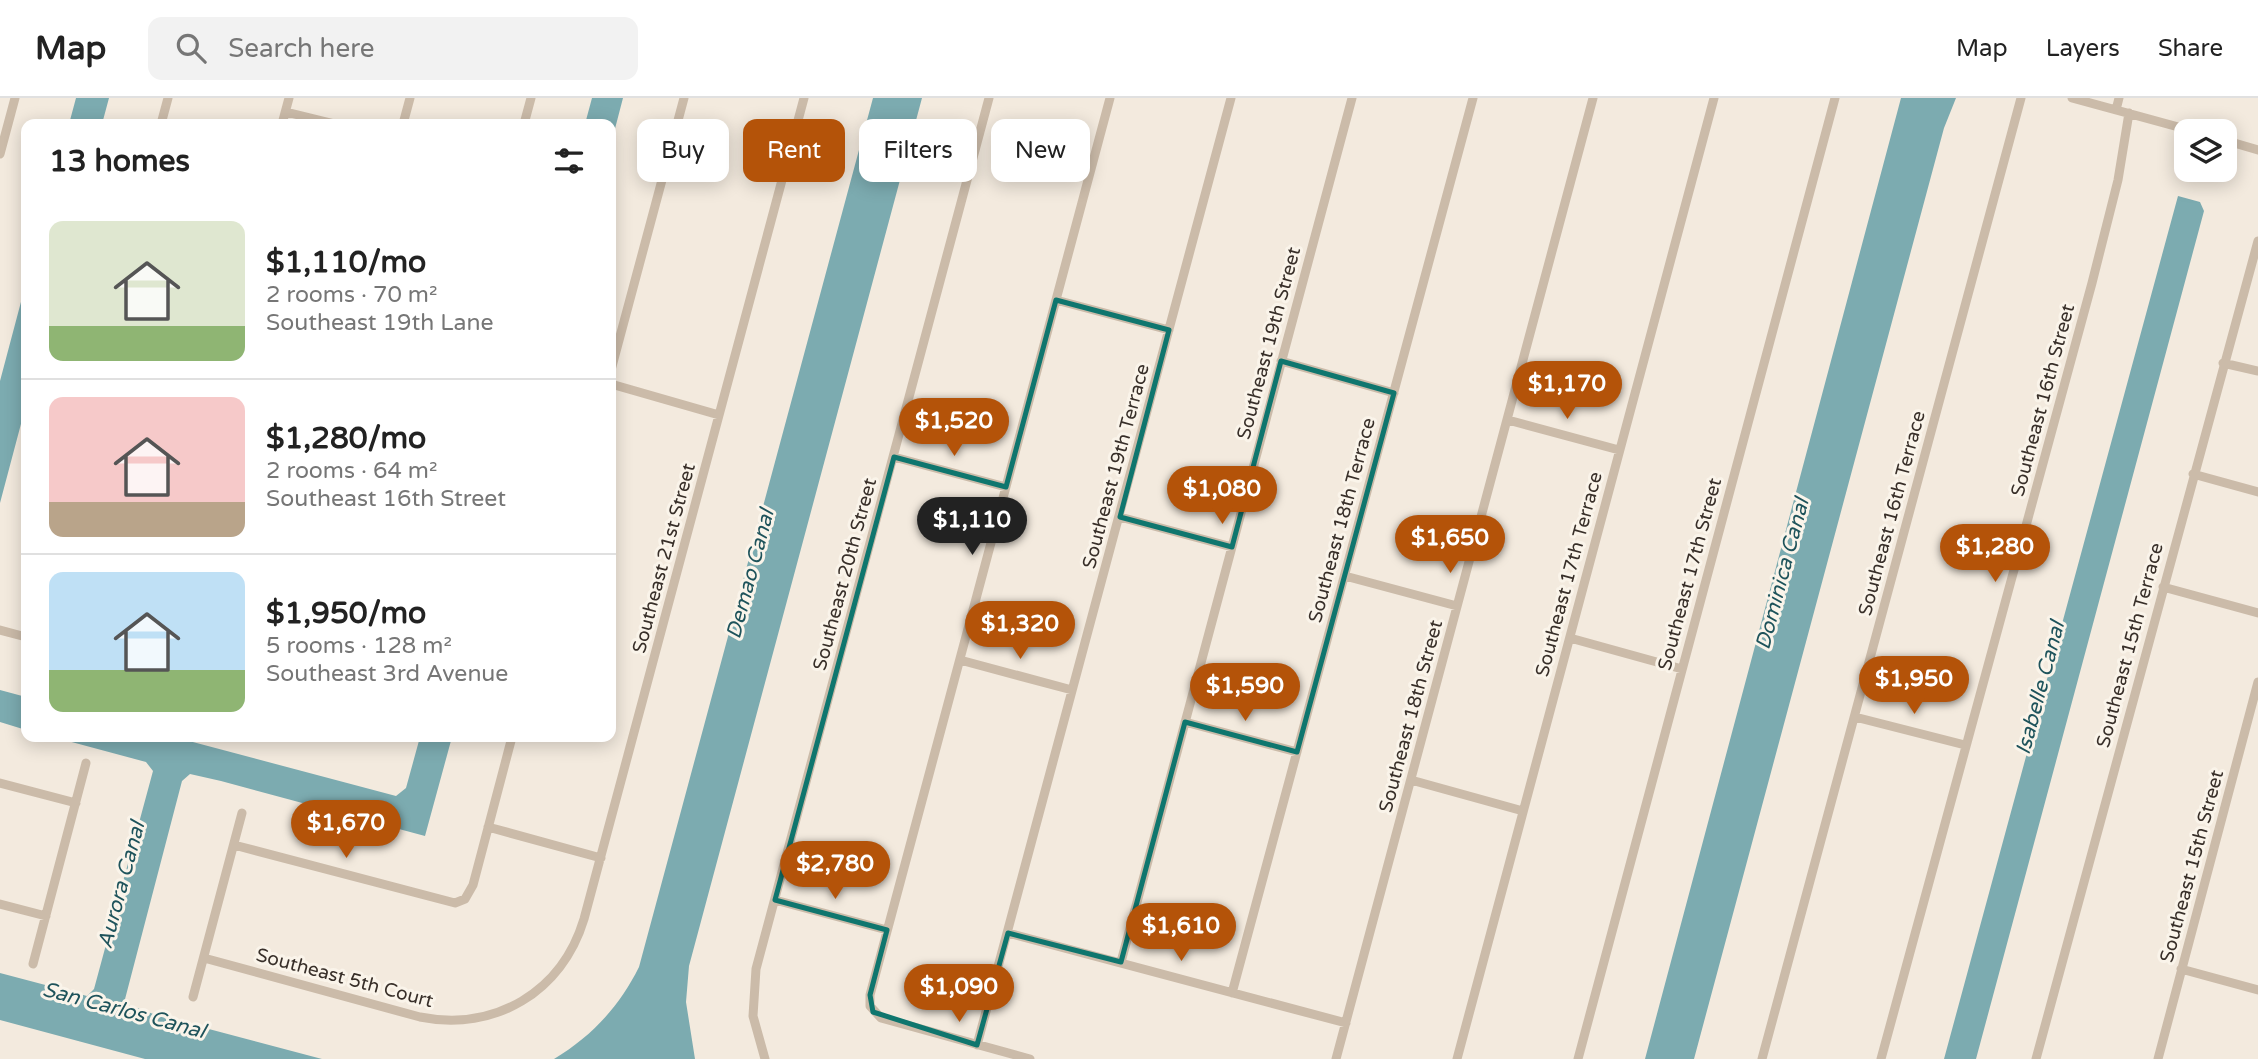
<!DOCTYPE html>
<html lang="en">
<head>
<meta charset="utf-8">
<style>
	:root { --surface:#fff; --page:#f2f2f2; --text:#222; --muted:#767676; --line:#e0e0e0; --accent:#b45309 }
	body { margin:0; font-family:"Varela Round",sans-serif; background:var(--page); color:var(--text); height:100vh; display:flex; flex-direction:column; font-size:26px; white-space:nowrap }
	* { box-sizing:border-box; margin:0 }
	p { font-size:23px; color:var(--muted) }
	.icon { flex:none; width:38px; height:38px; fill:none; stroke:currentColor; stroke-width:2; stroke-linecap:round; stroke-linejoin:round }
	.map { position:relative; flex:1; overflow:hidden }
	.side { position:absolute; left:21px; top:21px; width:595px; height:623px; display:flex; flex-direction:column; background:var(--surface); border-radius:14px; box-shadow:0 4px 18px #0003 }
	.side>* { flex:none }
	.top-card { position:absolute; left:637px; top:21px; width:665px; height:63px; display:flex; gap:14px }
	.fabs { position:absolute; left:2174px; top:21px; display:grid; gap:14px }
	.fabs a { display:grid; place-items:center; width:63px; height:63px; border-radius:14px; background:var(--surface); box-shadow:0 4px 18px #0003; font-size:35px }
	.price { position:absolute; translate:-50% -60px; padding:0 16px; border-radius:24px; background:var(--accent); color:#fff; font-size:23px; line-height:46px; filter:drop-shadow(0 2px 4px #0008) }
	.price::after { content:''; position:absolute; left:50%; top:42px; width:21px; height:16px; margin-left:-10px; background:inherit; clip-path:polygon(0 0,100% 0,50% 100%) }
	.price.active { background:#222; color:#fff }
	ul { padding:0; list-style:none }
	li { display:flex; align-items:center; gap:21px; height:175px; padding:0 28px }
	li+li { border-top:2px solid var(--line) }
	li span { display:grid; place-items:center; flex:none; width:196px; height:140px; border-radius:14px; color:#555 }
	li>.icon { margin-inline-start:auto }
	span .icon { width:84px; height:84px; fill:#fffc; stroke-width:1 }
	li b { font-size:30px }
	h2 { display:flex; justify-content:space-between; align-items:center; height:84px; padding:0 28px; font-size:30px }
	.tag { padding:0 24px; border-radius:14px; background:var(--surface); box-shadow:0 4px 18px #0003; font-size:24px; line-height:63px }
	.tag.active { background:var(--accent); color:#fff }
	header { display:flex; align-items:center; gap:42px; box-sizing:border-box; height:98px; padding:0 35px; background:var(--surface); border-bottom:2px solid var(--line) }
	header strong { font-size:33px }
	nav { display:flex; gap:38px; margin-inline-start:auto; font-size:24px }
	.search { width:490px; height:63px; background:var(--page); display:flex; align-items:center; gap:18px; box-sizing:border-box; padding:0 24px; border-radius:14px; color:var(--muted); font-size:26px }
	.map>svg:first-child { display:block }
	.water { fill:#7cabb0 }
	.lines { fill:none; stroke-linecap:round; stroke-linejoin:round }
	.street { stroke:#cbbba9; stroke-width:9 }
	.marked { fill:none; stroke:#0f766e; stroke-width:5; stroke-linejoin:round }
	.labels { text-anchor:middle; stroke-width:6; stroke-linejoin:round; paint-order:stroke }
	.street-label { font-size:19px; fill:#382f29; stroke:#faf4ea }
	.water-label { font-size:21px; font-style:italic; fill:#1e535b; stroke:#faf4ea }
</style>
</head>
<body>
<header>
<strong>Map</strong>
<div class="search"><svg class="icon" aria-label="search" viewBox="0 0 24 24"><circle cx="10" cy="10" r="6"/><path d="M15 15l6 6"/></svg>Search here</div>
<nav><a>Map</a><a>Layers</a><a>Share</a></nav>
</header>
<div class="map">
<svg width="2258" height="961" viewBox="0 0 2258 961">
	<rect width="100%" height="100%" fill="#f3eade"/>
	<path class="water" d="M 76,0 L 109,0 L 102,26 L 69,26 Z
		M 592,0 L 623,0 L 611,46 L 611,26 L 585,26 Z
		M 873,0 L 922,0 L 689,868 L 686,904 L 695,961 L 554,961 C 592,938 619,909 639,869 Z
		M 1901,0 L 1956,0 L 1944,30 L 1694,961 L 1645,961 Z
		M 2178,98 L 2200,104 L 2204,113 L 1976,961 L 1944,961 Z
		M 26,185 L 26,307 L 0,405 L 0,283 Z
		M 0,592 L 26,599 L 26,632 L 0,624 Z
		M 53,639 L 174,639 L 396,698 L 406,690 L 420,639 L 452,639 L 425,738 L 221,683 L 190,676 L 182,683 L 124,905 L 156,917 L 322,961 L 145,961 L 0,922 L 0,875 L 87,898 L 94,891 L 153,673 L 146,664 Z"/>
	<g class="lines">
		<path class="street" d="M 2072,0 L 2193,33
			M 2116,12 L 2119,0
			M 286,14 L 335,26
			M 161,26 L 168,0
			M 282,26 L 289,0
			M 403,26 L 410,0
			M 524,26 L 531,0
			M 2224,42 L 2258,52
			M 0,56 L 15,0
			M 1056,202 L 1169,232
			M 1281,263 L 1394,295
			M 2223,265 L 2258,273
			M 611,272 L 684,0
			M 611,286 L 719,317
			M 1508,322 L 1619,352
			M 894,359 L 1006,389
			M 2193,376 L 2258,394
			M 1120,419 L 1232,449
			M 1345,478 L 1457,508
			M 2163,489 L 2258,515
			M 0,532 L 26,539
			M 1570,540 L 1682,571
			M 960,562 L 1072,592
			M 1855,619 L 1965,647
			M 1185,624 L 1297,654
			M 398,639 L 400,639
			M 1411,682 L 1523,713
			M 0,685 L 76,705
			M 488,729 L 601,760
			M 234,747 L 455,805 L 465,801 L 473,787 L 512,639
			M 775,802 L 887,832
			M 0,806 L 46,818
			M 1008,835 L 1346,925
			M 204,860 L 420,919 C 495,934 562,894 584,821 L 804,0
			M 1121,864 L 1352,0
			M 33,866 L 86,665
			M 2181,871 L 2258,892
			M 1232,895 L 1473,0
			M 193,899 L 242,715
			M 977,947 L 1231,0
			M 765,961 L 753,918 L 756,871 L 989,0
			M 1030,961 L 881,920 L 870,908 L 870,897 L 1110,0
			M 1336,961 L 1593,0
			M 1457,961 L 1714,0
			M 1578,961 L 1835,0
			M 1762,961 L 2021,0
			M 1881,961 L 2092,185 L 2118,82 L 2129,15
			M 2036,961 L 2258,143
			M 2158,961 L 2258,584"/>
	</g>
	<path class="marked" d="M 1056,202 L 1169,232 L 1120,419 L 1232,449 L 1281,263 L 1394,295 L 1297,654 L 1185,624 L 1121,864 L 1008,835 L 977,947 L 873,914 L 870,897 L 887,832 L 775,802 L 894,359 L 1006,389 Z"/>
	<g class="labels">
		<g class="street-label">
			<text transform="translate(1268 245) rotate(-75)" y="7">Southeast 19th Street</text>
			<text transform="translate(2042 302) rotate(-75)" y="7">Southeast 16th Street</text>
			<text transform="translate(1115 368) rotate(-75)" y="7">Southeast 19th Terrace</text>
			<text transform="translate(1891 415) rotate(-75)" y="7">Southeast 16th Terrace</text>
			<text transform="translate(1341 422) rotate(-75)" y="7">Southeast 18th Terrace</text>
			<text transform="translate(663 460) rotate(-75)" y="7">Southeast 21st Street</text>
			<text transform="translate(844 476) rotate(-75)" y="7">Southeast 20th Street</text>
			<text transform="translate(1568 476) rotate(-75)" y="7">Southeast 17th Terrace</text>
			<text transform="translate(1689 476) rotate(-75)" y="7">Southeast 17th Street</text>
			<text transform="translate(2129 547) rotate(-75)" y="7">Southeast 15th Terrace</text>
			<text transform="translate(1410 618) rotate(-75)" y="7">Southeast 18th Street</text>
			<text transform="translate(2191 768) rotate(-75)" y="7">Southeast 15th Street</text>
			<text transform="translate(345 879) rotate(15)" y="7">Southeast 5th Court</text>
		</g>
		<g class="water-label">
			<text transform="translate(750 476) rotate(-75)" y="7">Demao Canal</text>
			<text transform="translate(1782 476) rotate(-75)" y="7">Dominica Canal</text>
			<text transform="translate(2040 590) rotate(-75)" y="7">Isabelle Canal</text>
			<text transform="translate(121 787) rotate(-75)" y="7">Aurora Canal</text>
			<text transform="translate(124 912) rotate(15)" y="7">San Carlos Canal</text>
		</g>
	</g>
</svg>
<div class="fabs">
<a><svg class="icon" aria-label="layers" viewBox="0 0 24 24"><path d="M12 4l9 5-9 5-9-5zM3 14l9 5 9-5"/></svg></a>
</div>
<b class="price" style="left:1567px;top:323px">$1,170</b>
<b class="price" style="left:954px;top:360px">$1,520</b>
<b class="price" style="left:1222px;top:428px">$1,080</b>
<b class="price active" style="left:972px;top:459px">$1,110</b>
<b class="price" style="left:1450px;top:477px">$1,650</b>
<b class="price" style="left:1995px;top:486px">$1,280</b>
<b class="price" style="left:1020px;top:563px">$1,320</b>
<b class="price" style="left:1914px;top:618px">$1,950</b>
<b class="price" style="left:1245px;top:625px">$1,590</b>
<b class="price" style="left:346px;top:762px">$1,670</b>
<b class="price" style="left:835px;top:803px">$2,780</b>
<b class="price" style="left:1181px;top:865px">$1,610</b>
<b class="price" style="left:959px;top:926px">$1,090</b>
<div class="top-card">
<a class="tag">Buy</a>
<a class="tag active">Rent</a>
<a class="tag">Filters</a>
<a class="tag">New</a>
</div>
<section class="side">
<h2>13 homes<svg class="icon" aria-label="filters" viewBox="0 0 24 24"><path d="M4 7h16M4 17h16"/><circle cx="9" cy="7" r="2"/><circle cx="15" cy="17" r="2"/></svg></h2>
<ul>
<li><span style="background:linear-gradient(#dfe7d0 75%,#8fb573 0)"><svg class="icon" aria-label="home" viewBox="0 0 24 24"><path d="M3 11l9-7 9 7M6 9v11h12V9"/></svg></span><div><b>$1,110/mo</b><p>2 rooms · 70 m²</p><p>Southeast 19th Lane</p></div></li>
<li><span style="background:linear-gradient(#f6c9c9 75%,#b9a48a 0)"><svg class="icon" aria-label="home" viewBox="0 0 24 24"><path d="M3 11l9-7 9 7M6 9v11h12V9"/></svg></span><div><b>$1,280/mo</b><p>2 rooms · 64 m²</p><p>Southeast 16th Street</p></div></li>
<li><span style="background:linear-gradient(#bfe0f5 70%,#8fb573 0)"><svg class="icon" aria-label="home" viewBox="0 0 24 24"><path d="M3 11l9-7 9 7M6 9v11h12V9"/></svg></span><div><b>$1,950/mo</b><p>5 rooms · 128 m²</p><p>Southeast 3rd Avenue</p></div></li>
</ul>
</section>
</div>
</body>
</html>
